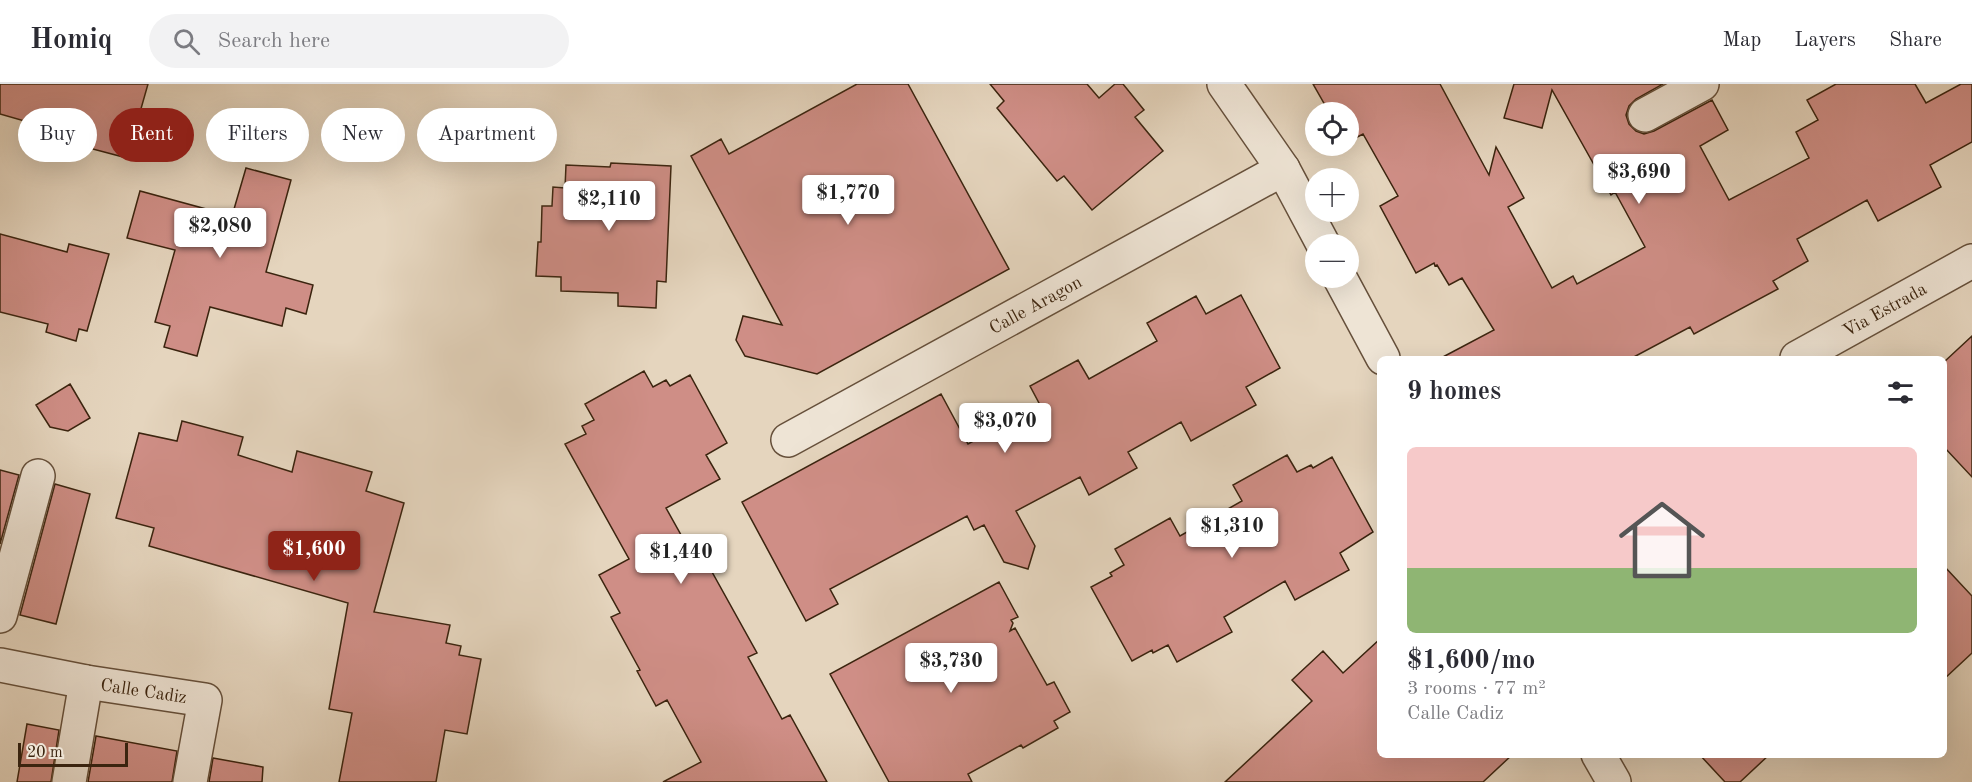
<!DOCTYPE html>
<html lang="en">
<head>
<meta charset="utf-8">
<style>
	:root { --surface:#fff; --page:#f2f2f3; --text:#2b2b33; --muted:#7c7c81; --line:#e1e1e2; --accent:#8f2418 }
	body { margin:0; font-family:"Old Standard TT",serif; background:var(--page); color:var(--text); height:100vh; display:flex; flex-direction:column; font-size:22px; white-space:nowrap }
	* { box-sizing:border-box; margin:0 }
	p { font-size:20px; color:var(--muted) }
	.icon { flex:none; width:33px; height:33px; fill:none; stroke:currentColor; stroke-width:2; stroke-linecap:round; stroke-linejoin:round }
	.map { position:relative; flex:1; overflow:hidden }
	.drawer { position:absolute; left:1377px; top:272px; width:570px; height:402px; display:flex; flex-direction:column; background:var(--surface); border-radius:9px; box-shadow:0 6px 24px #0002 }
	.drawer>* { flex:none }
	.guide { position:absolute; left:18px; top:24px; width:570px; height:54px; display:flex; gap:12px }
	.tools { position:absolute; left:1305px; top:18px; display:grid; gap:12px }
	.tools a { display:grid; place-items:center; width:54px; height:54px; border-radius:50%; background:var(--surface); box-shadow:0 6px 24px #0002; font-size:30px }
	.scale { position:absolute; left:18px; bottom:15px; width:110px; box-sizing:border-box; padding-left:6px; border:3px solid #3b240f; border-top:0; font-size:16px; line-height:21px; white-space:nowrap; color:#3b240f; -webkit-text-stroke:4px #eee4d5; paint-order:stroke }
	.price { position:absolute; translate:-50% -51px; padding:0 14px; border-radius:6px; background:#fff; color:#222; font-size:20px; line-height:39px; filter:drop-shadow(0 2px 3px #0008) }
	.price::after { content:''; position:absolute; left:50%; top:36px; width:18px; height:14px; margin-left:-9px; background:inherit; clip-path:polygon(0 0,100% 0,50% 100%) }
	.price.on { background:var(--accent); color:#fff }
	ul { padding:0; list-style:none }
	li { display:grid; align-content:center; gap:12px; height:318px; padding:0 30px }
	li span { display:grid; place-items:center; height:186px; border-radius:9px; color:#555 }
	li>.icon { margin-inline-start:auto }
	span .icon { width:108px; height:108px; fill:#fffc; stroke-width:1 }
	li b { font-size:26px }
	h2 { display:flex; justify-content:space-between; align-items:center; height:72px; padding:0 30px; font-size:26px }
	.tag { padding:0 21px; border-radius:27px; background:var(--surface); box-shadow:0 6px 24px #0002; font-size:21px; line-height:54px }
	.tag.on { background:var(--accent); color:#fff }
	header { display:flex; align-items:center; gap:36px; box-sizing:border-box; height:84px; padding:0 30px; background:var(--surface); border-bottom:2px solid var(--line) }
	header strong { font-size:28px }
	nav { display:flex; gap:33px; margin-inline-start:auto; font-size:21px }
	.search { width:420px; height:54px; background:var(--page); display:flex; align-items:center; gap:15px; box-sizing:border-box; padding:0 21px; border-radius:33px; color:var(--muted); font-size:22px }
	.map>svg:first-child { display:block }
	.building { fill:#cf8e86; stroke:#3b240f; stroke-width:1.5 }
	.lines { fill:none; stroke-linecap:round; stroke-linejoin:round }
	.minor-casing { stroke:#66503b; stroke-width:36 }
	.minor { stroke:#eee4d5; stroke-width:33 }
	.labels { text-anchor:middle; stroke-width:4.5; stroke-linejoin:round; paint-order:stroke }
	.street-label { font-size:18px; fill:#3b240f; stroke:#eee4d5 }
</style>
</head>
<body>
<header>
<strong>Homiq</strong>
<div class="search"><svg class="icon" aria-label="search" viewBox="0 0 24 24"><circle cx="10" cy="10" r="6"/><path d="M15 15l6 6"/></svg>Search here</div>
<nav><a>Map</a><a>Layers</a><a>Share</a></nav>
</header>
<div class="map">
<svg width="1972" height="698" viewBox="0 0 1972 698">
	<rect width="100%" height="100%" fill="#e5d5be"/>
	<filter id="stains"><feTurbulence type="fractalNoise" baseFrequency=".00333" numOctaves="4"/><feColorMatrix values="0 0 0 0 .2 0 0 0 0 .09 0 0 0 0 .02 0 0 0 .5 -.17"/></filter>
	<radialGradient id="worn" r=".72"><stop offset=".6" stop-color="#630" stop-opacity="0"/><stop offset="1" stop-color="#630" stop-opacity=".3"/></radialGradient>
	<path class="building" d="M 0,0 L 148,0 L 127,74 L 89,64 L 91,56 L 0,30 Z
		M 857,0 L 908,0 L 1009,185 L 817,290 L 745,272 L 736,256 L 743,232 L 782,241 L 691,72 L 721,55 L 729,70 Z
		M 990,0 L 1087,0 L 1099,14 L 1115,0 L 1123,0 L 1144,26 L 1135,33 L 1163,67 L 1092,126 L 1064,92 L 1057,97 L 997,24 L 1004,17 Z
		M 1313,0 L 1440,0 L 1489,91 L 1496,63 L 1524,114 L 1508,123 L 1552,204 L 1573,192 L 1577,200 L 1645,163 L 1615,108 L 1611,111 L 1552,6 L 1542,44 L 1504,34 L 1514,0 L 1663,0 L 1636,15 L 1629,22 L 1626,31 L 1629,40 L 1636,47 L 1644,50 L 1654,47 L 1712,16 L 1728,46 L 1700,62 L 1729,116 L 1809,74 L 1796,48 L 1818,36 L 1807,16 L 1836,0 L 1915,0 L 1926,19 L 1961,0 L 1972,0 L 1972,58 L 1930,81 L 1941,103 L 1878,137 L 1867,116 L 1797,155 L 1808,177 L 1773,197 L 1778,205 L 1694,250 L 1690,243 L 1632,274 L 1441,274 L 1494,246 L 1462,194 L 1449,201 L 1437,181 L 1435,182 L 1434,179 L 1416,189 L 1380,122 L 1398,112 L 1363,50 L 1348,58 L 1348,28 L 1329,28 Z
		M 611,79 L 671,82 L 666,198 L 657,197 L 656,224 L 618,222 L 618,209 L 561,207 L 561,193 L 536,192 L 538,158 L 541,158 L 542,122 L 552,122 L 553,103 L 565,104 L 566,81 L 610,83 Z
		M 246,84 L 291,96 L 266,188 L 313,201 L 306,230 L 286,224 L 282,242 L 210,223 L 197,272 L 164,263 L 170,242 L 155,238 L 175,166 L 127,154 L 140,107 L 232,132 Z
		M 0,150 L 67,168 L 69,160 L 109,170 L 87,247 L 79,245 L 76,257 L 46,248 L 48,240 L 0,228 Z
		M 1241,211 L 1280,284 L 1246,303 L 1256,321 L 1191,357 L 1181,338 L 1128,368 L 1137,384 L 1089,411 L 1080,393 L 1016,427 L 1035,462 L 1028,485 L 1004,478 L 984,441 L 974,446 L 967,432 L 830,505 L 838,520 L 806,537 L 742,418 L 941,310 L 968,360 L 1040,321 L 1030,302 L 1078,276 L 1089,295 L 1157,257 L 1147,239 L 1196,212 L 1206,230 Z
		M 1972,252 L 1972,393 L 1944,363 L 1944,278 Z
		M 644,287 L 653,303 L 666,296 L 670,302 L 690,291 L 727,359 L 706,371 L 720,395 L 666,424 L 699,483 L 707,479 L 757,569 L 748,573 L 782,635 L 790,631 L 827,698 L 663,698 L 701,678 L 667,616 L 656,622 L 637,587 L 640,586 L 611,533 L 620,529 L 599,491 L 629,475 L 565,360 L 586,350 L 582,342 L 594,336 L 585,320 Z
		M 70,300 L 90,334 L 68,347 L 50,343 L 36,321 Z
		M 182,337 L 243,353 L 238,371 L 292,388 L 297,367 L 372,388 L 366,407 L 404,419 L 374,528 L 450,541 L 446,559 L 461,562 L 459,571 L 481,575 L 467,650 L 445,646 L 436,698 L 339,698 L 352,629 L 329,625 L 348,519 L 149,462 L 154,444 L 116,434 L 139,349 L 177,357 Z
		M 1287,371 L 1297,388 L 1311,381 L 1313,384 L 1332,373 L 1373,448 L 1340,469 L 1349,486 L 1295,516 L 1285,497 L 1224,533 L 1232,548 L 1177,578 L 1168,561 L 1153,569 L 1152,566 L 1132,577 L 1091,503 L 1112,492 L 1110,489 L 1124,481 L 1115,465 L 1170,434 L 1180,452 L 1242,417 L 1233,401 Z
		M 0,386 L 19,391 L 0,460 Z
		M 55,400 L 90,410 L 56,540 L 20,531 Z
		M 1944,482 L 1972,512 L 1972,569 L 1944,595 Z
		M 999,498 L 1018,533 L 1011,536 L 1013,539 L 1010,547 L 1015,544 L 1047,601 L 1054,598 L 1070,628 L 1054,637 L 1058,644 L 1023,664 L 1021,661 L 968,690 L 972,698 L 889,698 L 830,590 Z
		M 1380,555 L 1380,670 L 1513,670 L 1483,698 L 1225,698 L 1312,617 L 1292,596 L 1323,567 L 1343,589 Z
		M 27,640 L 59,646 L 51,698 L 17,698 Z
		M 96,652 L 177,667 L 172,698 L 88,698 Z
		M 1699,670 L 1770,670 L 1740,698 L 1725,698 Z
		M 213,674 L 263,683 L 262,698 L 209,698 Z"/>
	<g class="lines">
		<defs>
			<g id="minor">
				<path d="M 1224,0 L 1283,85 L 1323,160"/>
				<path d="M 1645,31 L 1702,0"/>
				<path d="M 1340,194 L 1383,274"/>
				<path id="s1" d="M 1797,274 L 1972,177"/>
				<path id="s2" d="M 788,356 L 1283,85"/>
				<path d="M 0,532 L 38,392"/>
				<path id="s3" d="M 0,581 L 86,598 L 205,616 L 190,698"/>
				<path d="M 1598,670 L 1614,698"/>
				<path d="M 69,698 L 86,598"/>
			</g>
		</defs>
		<use href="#minor" class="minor-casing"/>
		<use href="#minor" class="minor"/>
	</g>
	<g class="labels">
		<g class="street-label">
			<text dy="6" stroke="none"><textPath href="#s2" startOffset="282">Calle Aragon</textPath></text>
			<text dy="6" stroke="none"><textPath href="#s1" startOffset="100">Via Estrada</textPath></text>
			<text dy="6" stroke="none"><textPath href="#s3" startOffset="146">Calle Cadiz</textPath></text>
		</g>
	</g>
	<rect width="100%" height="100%" filter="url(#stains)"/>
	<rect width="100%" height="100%" fill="url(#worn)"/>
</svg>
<div class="tools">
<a><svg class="icon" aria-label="locate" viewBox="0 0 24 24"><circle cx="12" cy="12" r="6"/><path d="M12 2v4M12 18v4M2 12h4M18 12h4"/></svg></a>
<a>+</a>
<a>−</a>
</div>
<div class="scale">20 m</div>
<b class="price" style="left:1639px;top:121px">$3,690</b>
<b class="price" style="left:848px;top:142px">$1,770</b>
<b class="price" style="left:609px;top:148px">$2,110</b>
<b class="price" style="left:220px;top:175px">$2,080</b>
<b class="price" style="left:1005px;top:370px">$3,070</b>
<b class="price" style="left:1232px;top:475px">$1,310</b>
<b class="price on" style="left:314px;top:498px">$1,600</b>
<b class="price" style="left:681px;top:501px">$1,440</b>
<b class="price" style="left:951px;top:610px">$3,730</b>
<div class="guide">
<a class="tag">Buy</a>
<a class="tag on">Rent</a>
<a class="tag">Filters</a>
<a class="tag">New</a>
<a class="tag">Apartment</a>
</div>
<section class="drawer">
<h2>9 homes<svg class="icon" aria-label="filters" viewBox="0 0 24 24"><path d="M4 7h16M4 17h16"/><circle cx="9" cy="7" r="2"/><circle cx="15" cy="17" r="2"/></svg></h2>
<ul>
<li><span style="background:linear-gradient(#f6c9c9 65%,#8fb573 0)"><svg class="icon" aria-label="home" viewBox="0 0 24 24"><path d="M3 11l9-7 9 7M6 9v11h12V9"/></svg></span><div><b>$1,600/mo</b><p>3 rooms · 77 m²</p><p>Calle Cadiz</p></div></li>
</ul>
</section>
</div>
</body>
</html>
